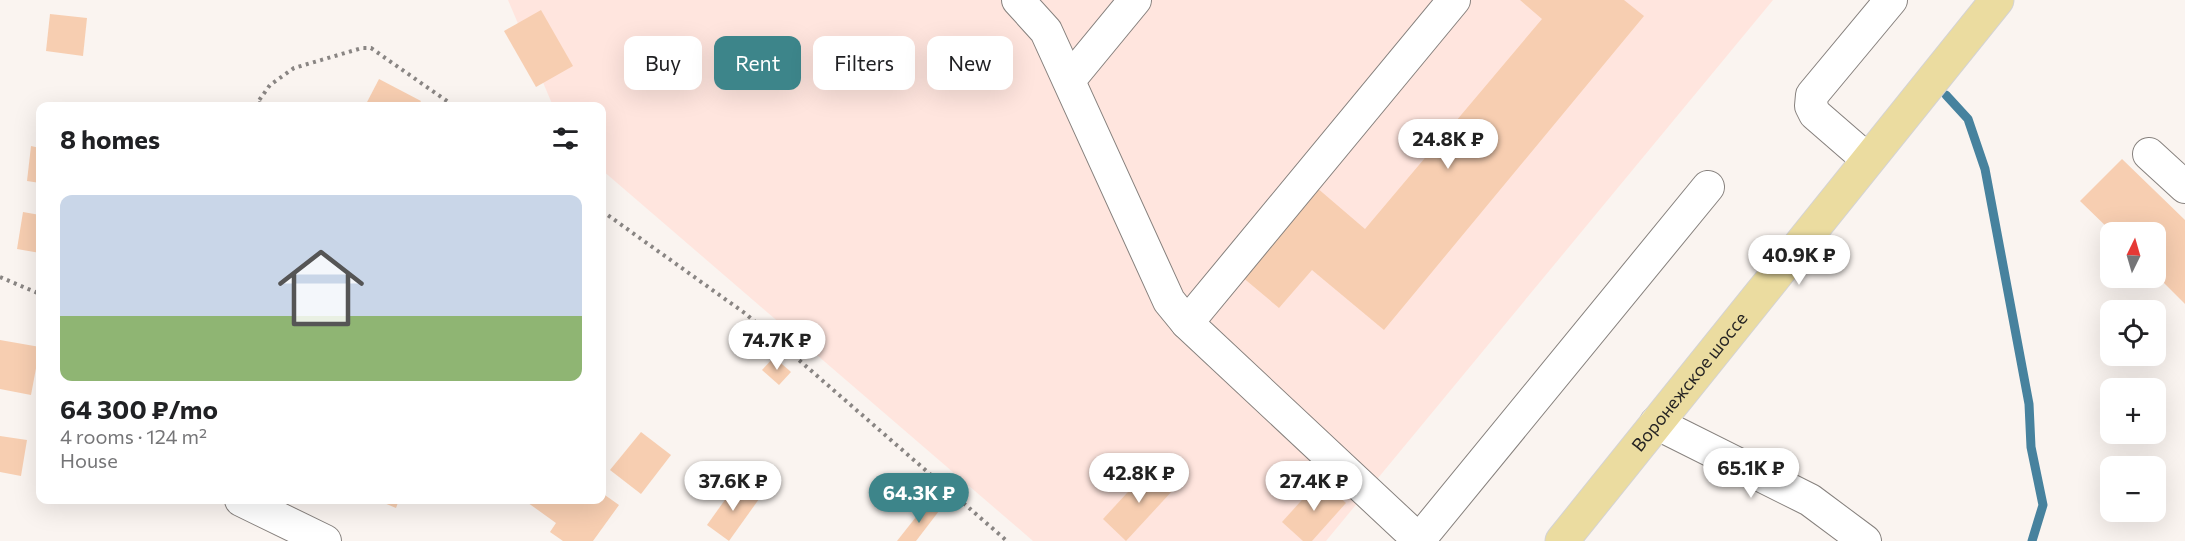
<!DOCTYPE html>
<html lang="en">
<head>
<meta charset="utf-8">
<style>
	:root { --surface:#fff; --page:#f2f2f2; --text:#202124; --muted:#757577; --line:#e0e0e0; --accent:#3d858a }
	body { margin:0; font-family:Commissioner,sans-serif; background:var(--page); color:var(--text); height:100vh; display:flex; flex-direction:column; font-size:22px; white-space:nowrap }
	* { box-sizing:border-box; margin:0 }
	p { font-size:20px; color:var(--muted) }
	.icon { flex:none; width:33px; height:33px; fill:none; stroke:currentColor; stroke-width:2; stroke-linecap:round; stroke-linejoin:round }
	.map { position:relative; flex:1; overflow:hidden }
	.sheet { position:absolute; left:36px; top:102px; width:570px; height:402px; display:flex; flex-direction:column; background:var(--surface); border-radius:12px; box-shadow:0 6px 24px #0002 }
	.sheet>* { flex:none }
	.hud { position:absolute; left:624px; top:36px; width:570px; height:54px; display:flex; gap:12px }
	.needle { width:39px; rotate:5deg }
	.buttons { position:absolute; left:2100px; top:222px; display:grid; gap:12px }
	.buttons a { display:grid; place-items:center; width:66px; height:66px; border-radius:12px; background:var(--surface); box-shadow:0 6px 24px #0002; font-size:30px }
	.price { position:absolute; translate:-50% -51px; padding:0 14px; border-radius:21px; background:#fff; color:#222; font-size:20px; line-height:39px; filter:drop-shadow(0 2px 3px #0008) }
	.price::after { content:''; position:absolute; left:50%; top:36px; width:18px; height:14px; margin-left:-9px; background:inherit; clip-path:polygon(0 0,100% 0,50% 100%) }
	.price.current { background:var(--accent); color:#fff }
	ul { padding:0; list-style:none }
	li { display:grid; align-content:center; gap:12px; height:318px; padding:0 24px }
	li+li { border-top:2px solid var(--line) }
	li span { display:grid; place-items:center; height:186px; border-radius:12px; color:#555 }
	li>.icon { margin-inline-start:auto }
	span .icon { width:108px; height:108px; fill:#fffc; stroke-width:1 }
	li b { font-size:26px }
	h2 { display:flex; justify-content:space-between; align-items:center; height:72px; padding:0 24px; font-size:26px }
	.tag { padding:0 21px; border-radius:12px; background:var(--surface); box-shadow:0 6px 24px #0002; font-size:21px; line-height:54px }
	.tag.current { background:var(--accent); color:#fff }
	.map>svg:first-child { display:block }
	.industrial { fill:#ffe5de }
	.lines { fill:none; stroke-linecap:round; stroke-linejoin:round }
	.stream { stroke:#47829e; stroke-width:9 }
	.building { fill:#f7ceb1 }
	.minor-casing { stroke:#86807d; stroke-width:34 }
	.major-casing { stroke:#d4d3d3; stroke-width:35 }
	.path { stroke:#898583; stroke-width:4; stroke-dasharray:3 4.5; stroke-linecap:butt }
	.minor { stroke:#fff; stroke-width:32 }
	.major { stroke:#ebdca0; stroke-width:33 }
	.labels { text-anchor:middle; stroke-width:6; stroke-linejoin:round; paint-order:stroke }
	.street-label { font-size:18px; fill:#262423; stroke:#faf4f0 }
</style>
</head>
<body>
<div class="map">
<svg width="2185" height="541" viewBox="0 0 2185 541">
	<rect width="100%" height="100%" fill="#faf4f0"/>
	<path class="industrial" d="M508,0H1773L1326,541H1033L602,170V106H553Z"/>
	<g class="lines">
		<path class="stream" d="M1946,95L1968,119L1985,169L2029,404L2031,447L2043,505L2032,541"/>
	</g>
	<g class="building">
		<path d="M1520,0H1624L1644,16L1384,330L1312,270L1279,308L1241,276L1316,187L1365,229L1542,19Z"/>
		<path d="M541,10L573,66L536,87L504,31Z"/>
		<path d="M50,14L87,18L83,56L46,51Z"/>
		<path d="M379,79L421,101L418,106H365Z"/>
		<path d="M31,146L40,148V183L27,181Z"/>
		<path d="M2122,159L2185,220V304L2156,275V232H2112L2080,201Z"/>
		<path d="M23,212L40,215V253L17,249Z"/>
		<path d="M0,340L40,347L31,395L0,389Z"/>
		<path d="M774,357L791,372L779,385L762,370Z"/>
		<path d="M641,432L671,455L641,494L610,470Z"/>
		<path d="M0,436L27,440L21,476L0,472Z"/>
		<path d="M1151,467L1174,489L1126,541L1103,519Z"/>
		<path d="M1320,480L1346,503L1312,541H1303L1282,522Z"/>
		<path d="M737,483L759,499L729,541L707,525Z"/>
		<path d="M602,493L619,505L593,541H563L550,532L556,523L524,500H602Z"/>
		<path d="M377,500H399L396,508Z"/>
		<path d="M927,503L939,511L916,541H897Z"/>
	</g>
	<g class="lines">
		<g class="minor-casing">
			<g id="minor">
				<path d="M1018,0L1046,31L1169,301L1187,323L1420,541"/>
				<path d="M1070,79L1135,0"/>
				<path d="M2149,154L2185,187"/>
				<path d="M1868,160L1815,114L1811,106L1812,95L1891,0"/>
				<path d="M1187,323L1454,0"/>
				<path d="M1656,423L1810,500L1865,541"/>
				<path d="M241,500L325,541"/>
				<path d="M1419,540L1708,187"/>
			</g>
		</g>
		<g class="major-casing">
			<g id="major">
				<path id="s1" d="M1562,541L1997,0"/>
			</g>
		</g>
		<g class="path">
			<path d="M258,103L269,106"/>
			<path d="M255,106L270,85L294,68L362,48H371L454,106"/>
			<path d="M602,211L746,314L1007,541"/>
			<path d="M0,277L40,294"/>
		</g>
		<use href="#minor" class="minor"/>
		<use href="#major" class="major"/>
	</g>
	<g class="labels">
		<g class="street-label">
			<text dy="6" stroke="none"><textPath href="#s1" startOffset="204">Воронежское шоссе</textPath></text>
		</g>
	</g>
</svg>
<div class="buttons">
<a><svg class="needle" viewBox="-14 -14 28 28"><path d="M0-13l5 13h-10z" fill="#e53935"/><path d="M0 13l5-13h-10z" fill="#757577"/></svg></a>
<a><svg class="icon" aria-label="locate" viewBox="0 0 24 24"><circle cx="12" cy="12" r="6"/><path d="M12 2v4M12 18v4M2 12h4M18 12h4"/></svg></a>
<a>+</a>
<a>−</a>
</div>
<b class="price" style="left:1448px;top:170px">24.8K ₽</b>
<b class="price" style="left:1799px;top:286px">40.9K ₽</b>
<b class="price" style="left:777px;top:371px">74.7K ₽</b>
<b class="price" style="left:1751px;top:499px">65.1K ₽</b>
<b class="price" style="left:1139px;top:504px">42.8K ₽</b>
<b class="price" style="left:733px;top:512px">37.6K ₽</b>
<b class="price" style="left:1314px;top:512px">27.4K ₽</b>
<b class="price current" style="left:919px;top:524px">64.3K ₽</b>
<div class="hud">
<a class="tag">Buy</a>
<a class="tag current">Rent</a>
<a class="tag">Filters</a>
<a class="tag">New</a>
</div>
<section class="sheet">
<h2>8 homes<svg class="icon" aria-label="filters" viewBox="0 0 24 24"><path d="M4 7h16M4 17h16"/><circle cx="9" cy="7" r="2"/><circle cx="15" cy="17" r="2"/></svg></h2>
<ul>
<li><span style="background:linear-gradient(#c9d6e8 65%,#8fb573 0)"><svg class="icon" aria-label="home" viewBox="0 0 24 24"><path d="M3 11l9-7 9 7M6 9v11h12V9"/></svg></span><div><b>64 300 ₽/mo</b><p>4 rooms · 124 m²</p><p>House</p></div></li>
</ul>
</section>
</div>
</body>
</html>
